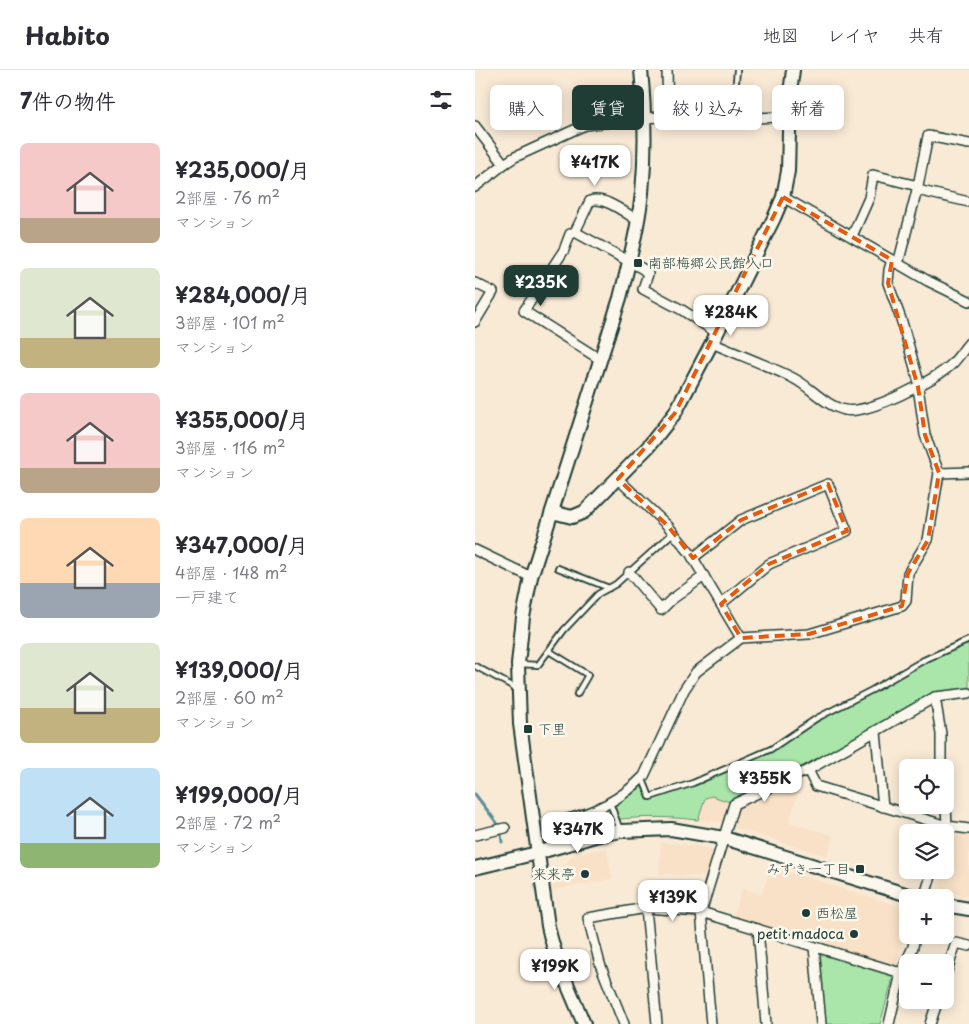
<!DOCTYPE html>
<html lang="ja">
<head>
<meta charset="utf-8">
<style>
	:root { --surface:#fff; --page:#f7f7f7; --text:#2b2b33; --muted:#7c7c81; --line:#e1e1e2; --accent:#1f3d34 }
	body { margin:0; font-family:"Playpen Sans","Klee One",sans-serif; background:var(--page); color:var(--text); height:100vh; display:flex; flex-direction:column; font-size:19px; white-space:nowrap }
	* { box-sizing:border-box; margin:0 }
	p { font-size:16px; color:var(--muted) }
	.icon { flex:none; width:28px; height:28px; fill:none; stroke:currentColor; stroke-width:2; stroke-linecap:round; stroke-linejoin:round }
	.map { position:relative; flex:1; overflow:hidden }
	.panel { display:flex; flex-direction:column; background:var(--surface); width:475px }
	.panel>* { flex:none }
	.banner { position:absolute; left:15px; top:15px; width:404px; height:45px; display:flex; gap:10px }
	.tools { position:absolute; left:424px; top:689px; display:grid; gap:10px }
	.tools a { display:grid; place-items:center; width:55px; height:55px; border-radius:8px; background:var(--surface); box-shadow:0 2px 12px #0003; font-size:25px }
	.price { position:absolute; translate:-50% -42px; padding:0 11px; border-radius:10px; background:#fff; color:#222; font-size:16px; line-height:32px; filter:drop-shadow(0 1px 2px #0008) }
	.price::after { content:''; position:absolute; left:50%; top:30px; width:15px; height:11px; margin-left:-8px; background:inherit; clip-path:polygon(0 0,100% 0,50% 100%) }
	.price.on { background:var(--accent); color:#fff }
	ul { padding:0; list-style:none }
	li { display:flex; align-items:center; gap:15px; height:125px; padding:0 20px }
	li span { display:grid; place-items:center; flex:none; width:140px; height:100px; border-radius:8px; color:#555 }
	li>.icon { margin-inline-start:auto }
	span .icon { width:60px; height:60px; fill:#fffc; stroke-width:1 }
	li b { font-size:21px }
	h2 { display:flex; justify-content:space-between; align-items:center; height:60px; padding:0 20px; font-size:21px }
	.tag { padding:0 18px; border-radius:8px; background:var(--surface); box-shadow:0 2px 12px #0003; font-size:18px; line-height:45px }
	.tag.on { background:var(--accent); color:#fff }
	header { display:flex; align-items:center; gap:30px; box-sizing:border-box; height:70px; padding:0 25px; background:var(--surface); border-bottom:1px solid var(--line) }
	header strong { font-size:24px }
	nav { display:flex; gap:28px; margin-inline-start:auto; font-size:18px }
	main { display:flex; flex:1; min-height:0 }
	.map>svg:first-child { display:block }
	.built { fill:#f8e1c7 }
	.green { fill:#aae5aa; stroke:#64916f }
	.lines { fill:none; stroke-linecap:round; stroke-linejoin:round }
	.stream { stroke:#588f9a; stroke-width:3 }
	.lane-casing { stroke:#1f3d34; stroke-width:8 }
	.street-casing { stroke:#1f3d34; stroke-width:12 }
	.secondary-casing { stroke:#1f3d34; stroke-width:16 }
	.lane { stroke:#fbf7ec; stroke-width:4.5 }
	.street { stroke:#fbf7ec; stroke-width:9 }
	.secondary { stroke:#fbf7ec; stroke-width:12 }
	.marked { fill:none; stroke:#e8590c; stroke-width:4; stroke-dasharray:10 6; stroke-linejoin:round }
	.poi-dot { fill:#1f3d34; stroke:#fbf7ec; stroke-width:2 }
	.labels { text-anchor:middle; stroke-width:5; stroke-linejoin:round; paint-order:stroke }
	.poi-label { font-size:14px; fill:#1f3d34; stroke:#fbf7ec; text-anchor:start }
</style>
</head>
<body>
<header>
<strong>Habito</strong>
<nav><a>地図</a><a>レイヤ</a><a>共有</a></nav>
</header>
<main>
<section class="panel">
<h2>7件の物件<svg class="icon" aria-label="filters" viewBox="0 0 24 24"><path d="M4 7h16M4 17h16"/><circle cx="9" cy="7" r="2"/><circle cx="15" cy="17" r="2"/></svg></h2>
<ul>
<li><span style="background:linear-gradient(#f6c9c9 75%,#b9a48a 0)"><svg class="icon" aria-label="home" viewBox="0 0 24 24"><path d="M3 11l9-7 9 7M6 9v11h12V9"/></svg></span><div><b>¥235,000/月</b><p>2部屋 · 76 m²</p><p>マンション</p></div></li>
<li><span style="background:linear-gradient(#dfe7d0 70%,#c2b280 0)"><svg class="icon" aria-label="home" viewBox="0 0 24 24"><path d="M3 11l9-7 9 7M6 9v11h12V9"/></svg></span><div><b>¥284,000/月</b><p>3部屋 · 101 m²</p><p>マンション</p></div></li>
<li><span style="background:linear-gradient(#f6c9c9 75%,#b9a48a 0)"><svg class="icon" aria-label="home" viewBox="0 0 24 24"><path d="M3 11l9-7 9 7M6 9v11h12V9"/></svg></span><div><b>¥355,000/月</b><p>3部屋 · 116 m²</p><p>マンション</p></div></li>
<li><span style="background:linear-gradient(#ffd9b3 65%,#9aa5b1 0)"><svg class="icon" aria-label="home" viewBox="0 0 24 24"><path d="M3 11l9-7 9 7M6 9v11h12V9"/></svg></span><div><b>¥347,000/月</b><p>4部屋 · 148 m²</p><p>一戸建て</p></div></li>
<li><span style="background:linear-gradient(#dfe7d0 65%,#c2b280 0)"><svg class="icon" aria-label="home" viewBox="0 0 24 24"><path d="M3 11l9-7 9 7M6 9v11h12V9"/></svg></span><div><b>¥139,000/月</b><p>2部屋 · 60 m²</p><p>マンション</p></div></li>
<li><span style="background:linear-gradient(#bfe0f5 75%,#8fb573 0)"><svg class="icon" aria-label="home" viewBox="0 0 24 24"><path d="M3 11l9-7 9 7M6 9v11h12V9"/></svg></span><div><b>¥199,000/月</b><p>2部屋 · 72 m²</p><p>マンション</p></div></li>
</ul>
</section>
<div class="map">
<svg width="494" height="954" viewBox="0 0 494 954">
	<rect width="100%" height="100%" fill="#f9ead6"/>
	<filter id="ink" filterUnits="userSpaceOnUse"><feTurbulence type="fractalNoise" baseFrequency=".02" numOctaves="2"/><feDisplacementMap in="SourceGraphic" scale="10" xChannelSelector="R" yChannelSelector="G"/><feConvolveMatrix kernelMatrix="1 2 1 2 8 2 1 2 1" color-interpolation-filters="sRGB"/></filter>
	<g filter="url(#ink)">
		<g class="built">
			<path d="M328,707L314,752L359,766L352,786L261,758L257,755L262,741L264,737Z"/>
			<path d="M237,726L255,732L249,752L223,750L230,728Z"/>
			<path d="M483,763L494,765V826L468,821L464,815L480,765Z"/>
			<path d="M186,773L206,774L235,778L240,784L233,807L184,804Z"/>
			<path d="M132,777L137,809L78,820V817L96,786Z"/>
			<path d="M296,796L432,839V857L421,894L417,896L258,846L267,819L287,824Z"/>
		</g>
		<g class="green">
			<path d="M494,573V619L458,622L337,693L293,715L255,732L237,726L230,728L223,750C180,745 138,747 96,758L88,753L166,715L173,730C214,717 254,701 293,683L360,641L388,628L429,603L448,593Z"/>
			<path d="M348,884L416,905L418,908L405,954H350L345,886Z"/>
		</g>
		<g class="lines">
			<path class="stream" d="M0,724L25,757L27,772"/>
			<g class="lane-casing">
				<g id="lane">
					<path d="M258,46L262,0"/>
					<path d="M83,498L134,518"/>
					<path d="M74,581L113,605L102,624"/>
					<path d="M44,594L63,595L89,560L123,524L141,514L198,463"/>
					<path d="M0,596L43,619"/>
					<path d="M167,707L175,727L218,713L296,679L342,648L397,620L449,590L494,570"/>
					<path d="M135,733L145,760"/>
				</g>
			</g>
			<g class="street-casing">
				<g id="street">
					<path d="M192,0L193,46"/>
					<path d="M0,56L29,94"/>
					<path d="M0,117L29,94L40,87L110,55L170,48L232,44L275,48L314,47"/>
					<path d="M442,120L494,132"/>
					<path d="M308,127L453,211L494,231"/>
					<path d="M100,162L115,131C130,126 150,143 162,150"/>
					<path d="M377,166L394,128L398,105L443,116"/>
					<path d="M417,190L414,200L413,213L427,252L445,316"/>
					<path d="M423,194L443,116L453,66L494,74"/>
					<path d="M0,213L18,222L0,252"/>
					<path d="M237,273C264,285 292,295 318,308C336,317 350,336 370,340C392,345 461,310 477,294C483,288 488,280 494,273"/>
					<path d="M126,290L49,241L89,180L95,164L100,162L168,199L173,204L168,219L207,240L242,263"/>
					<path d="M464,403L494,402"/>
					<path d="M143,409L193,456L215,483L266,568"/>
					<path d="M0,480L56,507"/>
					<path d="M218,488L266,450L353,414L372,461L294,494L246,534"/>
					<path d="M154,502L186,540L196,530L229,506"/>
					<path d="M460,627L466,664V698"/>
					<path d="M401,662L408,737"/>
					<path d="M333,700L341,716L472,756L494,759"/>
					<path d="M470,716L472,756L470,768"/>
					<path d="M85,751C117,744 146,730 169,706L209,620L221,602L266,568L334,564L427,536L431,531L433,503L453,470L464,403L450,365L443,317"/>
					<path d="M0,765L30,758"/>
					<path d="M449,828L458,800"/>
					<path d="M171,838L182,954"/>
					<path d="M283,859L291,954"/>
					<path d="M339,877L346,954"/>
					<path d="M470,907L481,873L494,876"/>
					<path d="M149,954L125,894L113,848L171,838L226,842L426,903"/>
					<path d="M236,954L226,842L259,734L333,700L460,627L494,623"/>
					<path d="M414,954L426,903L438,877L440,865"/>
					<path d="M455,954L463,930"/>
				</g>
			</g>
			<g class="secondary-casing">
				<g id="secondary">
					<path d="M77,442L97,447L109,442L173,377L200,343L242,263L299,148L308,127L313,101L315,23L318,0"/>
					<path d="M0,798L62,783L120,766L146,761L196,759L249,768L443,828"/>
					<path d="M470,835L494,839"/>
					<path d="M109,954C96,922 80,890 73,856L45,654L43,594L48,547L56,507L145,228C154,193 163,158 167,123C171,82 170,41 166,0"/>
				</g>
			</g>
			<use href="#lane" class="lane"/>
			<use href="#street" class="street"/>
			<use href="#secondary" class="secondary"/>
		</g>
	</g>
	<path class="marked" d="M308,127L417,190L413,213L443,317L450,365L464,403L453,470L433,503L427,536L334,564L266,568L246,534L294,494L372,461L353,414L266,450L218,488L193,456L143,409L200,343Z"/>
	<g class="poi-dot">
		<rect x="158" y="188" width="10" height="10" rx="2.5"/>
		<rect x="48" y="654" width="10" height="10" rx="2.5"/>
		<rect x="380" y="794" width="10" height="10" rx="2.5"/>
		<circle cx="110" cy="804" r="5"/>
		<circle cx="331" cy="843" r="5"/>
		<circle cx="379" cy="864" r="5"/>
	</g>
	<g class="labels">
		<g class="poi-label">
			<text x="173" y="198">南部梅郷公民館入口</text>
			<text x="63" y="664">下里</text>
			<text x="375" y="804" text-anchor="end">みずき一丁目</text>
			<text x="100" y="809" text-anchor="end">来来亭</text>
			<text x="341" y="848">西松屋</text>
			<text x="369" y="869" text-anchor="end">petit madoca</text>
		</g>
	</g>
</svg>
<div class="tools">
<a><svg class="icon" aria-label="locate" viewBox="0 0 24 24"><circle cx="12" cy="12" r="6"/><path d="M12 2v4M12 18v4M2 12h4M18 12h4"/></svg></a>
<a><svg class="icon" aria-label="layers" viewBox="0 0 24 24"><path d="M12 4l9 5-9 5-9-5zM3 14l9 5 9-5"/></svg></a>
<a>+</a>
<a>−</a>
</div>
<b class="price" style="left:120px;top:117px">¥417K</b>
<b class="price on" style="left:66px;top:237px">¥235K</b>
<b class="price" style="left:256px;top:267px">¥284K</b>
<b class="price" style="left:290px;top:733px">¥355K</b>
<b class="price" style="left:103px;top:784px">¥347K</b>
<b class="price" style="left:198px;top:852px">¥139K</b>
<b class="price" style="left:80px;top:921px">¥199K</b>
<div class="banner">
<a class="tag">購入</a>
<a class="tag on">賃貸</a>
<a class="tag">絞り込み</a>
<a class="tag">新着</a>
</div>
</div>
</main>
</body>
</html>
